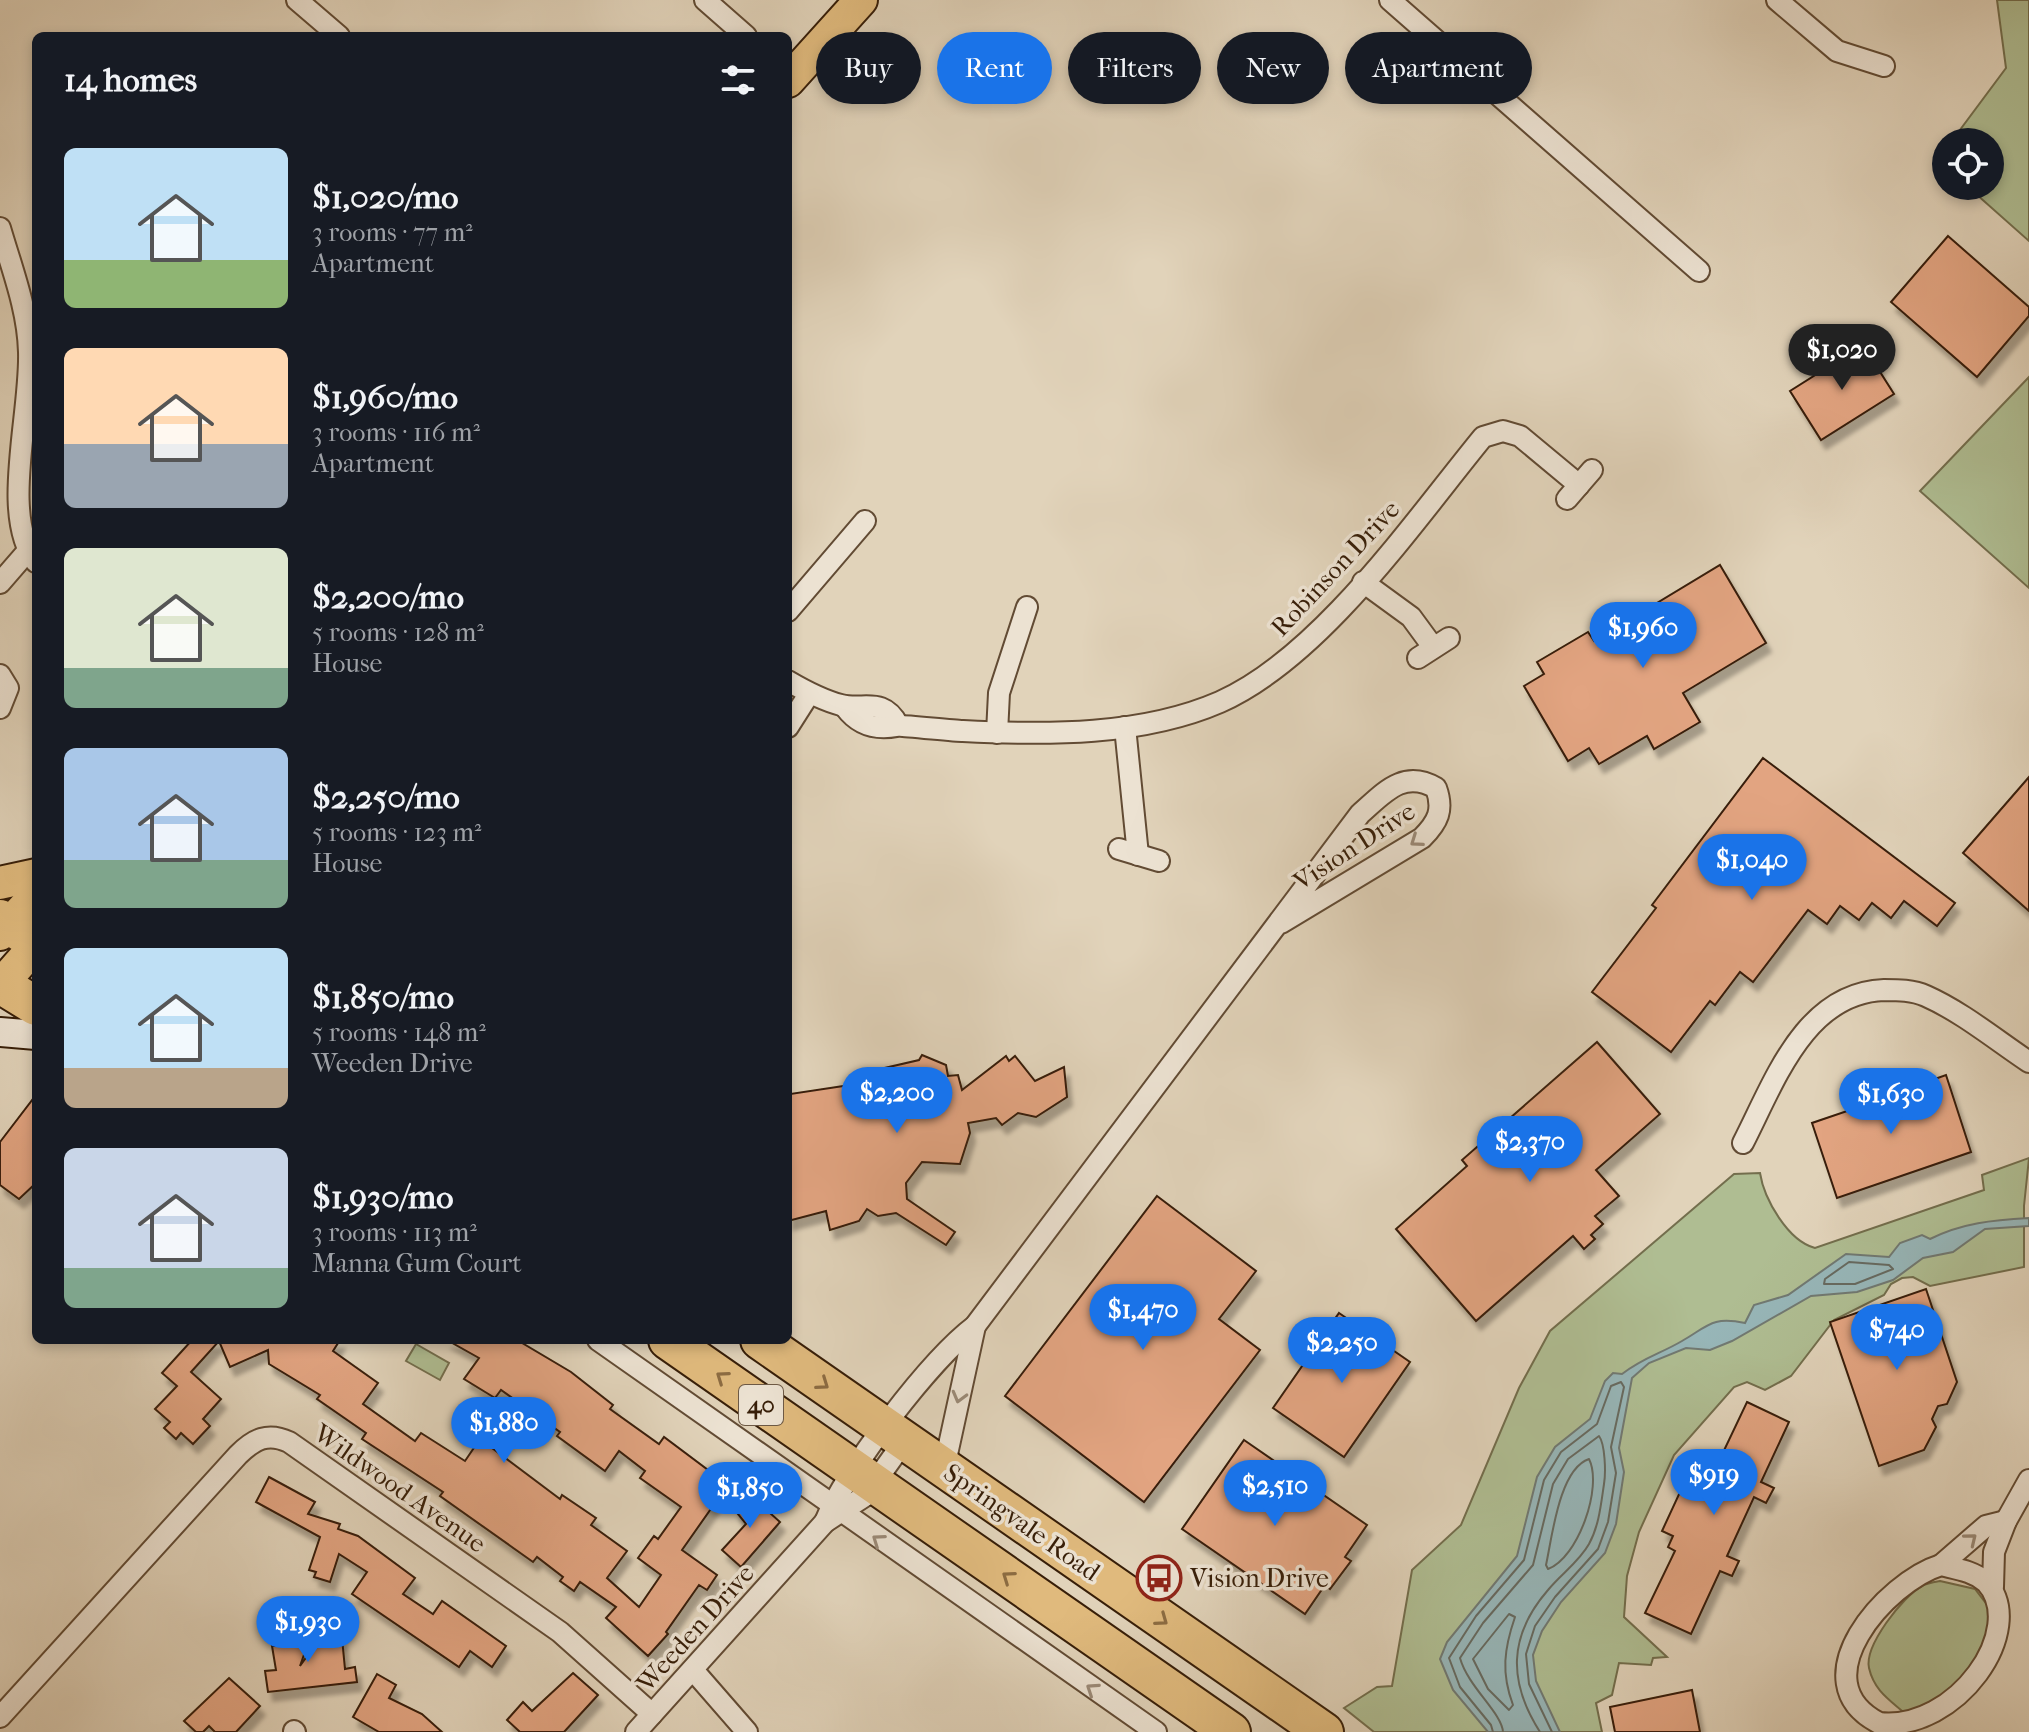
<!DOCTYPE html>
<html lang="en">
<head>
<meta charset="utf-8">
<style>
	:root { --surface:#171b24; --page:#242831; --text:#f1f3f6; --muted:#9ea1a6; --accent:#1a73e8 }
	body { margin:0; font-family:"IM FELL French Canon",serif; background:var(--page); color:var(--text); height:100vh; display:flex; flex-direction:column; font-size:30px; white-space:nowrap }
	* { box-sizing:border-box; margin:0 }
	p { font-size:26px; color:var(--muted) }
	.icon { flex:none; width:44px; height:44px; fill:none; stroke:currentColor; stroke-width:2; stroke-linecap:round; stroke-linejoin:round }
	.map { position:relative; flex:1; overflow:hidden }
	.side { position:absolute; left:32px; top:32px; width:760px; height:1312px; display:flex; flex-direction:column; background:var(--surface); border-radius:12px; box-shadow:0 4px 12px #0003 }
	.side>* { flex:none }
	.top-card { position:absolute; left:816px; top:32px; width:760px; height:72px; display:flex; gap:16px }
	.tools { position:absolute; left:1932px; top:128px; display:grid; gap:16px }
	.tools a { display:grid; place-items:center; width:72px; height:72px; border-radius:50%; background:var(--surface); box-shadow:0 4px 12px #0003; font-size:40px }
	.price { position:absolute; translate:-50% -68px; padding:0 18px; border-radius:28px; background:var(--accent); color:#fff; font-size:26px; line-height:52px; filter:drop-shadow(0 2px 4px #0008) }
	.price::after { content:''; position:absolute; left:50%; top:48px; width:24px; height:18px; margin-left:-12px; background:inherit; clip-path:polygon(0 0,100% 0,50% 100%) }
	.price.on { background:#222; color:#fff }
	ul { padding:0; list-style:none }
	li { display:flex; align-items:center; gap:24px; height:200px; padding:0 32px }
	li span { display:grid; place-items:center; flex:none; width:224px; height:160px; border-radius:12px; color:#555 }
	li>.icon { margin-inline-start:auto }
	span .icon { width:96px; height:96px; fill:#fffc; stroke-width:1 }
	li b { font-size:34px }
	h2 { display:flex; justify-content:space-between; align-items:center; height:96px; padding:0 32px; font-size:34px }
	.chip { padding:0 28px; border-radius:36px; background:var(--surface); box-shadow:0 4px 12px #0003; font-size:28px; line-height:72px }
	.chip.on { background:var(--accent); color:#fff }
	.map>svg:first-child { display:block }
	.green { fill:#afbd92; stroke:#736e4d; stroke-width:2 }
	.water { fill:#97b6b8; stroke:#717972; stroke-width:2 }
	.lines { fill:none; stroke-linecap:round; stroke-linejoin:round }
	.shore { stroke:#676a60; stroke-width:2 }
	.building { fill:#e2a481; stroke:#371e08; stroke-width:2; filter:url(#shadow) }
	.street-casing { stroke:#624b34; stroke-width:24 }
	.secondary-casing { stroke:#371e08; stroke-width:32 }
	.primary-casing { stroke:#371e08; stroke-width:36 }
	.highway-casing { stroke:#371e08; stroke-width:42 }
	.street { stroke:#ece2d2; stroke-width:20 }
	.secondary { stroke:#ece2d2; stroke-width:28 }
	.primary { stroke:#e0ba7d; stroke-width:32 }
	.highway { stroke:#e0ba7d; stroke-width:38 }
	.oneway { stroke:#9b8a77 }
	.oneway2 { stroke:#8c6c42 }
	.labels { text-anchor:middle; stroke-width:7; stroke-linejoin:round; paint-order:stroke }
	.shield { fill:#ece2d2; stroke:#6d5945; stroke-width:2 }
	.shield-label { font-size:24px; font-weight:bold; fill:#371e08 }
	.street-label { font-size:26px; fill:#371e08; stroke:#ece2d2 }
	.poi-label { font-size:26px; fill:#371e08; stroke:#ece2d2; text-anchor:start }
</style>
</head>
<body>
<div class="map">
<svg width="2029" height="1732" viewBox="0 0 2029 1732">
	<defs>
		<filter id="shadow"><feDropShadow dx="5" dy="9" stdDeviation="2" flood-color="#0004"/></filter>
	</defs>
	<rect width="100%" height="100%" fill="#e1d3ba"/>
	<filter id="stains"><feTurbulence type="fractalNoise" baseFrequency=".0025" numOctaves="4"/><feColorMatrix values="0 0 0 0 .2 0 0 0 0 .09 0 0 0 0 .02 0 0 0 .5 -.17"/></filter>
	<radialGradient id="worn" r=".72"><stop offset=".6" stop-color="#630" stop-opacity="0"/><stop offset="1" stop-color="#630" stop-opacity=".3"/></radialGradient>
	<g class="green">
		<path d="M1997,0H2029V241L1967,186H1990V142H1951L2006,68Z"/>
		<path d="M2029,377V588L1920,491Z"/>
		<path d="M2029,1158L2024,1206V1267L1930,1286L1913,1277L1902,1278L1891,1284L1884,1295L1834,1320L1791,1376L1765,1390L1747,1382L1734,1387L1674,1455L1639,1532L1627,1576L1624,1617L1667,1657L1653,1658L1651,1665L1619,1663L1612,1695L1596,1703L1602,1732H1374L1344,1708L1377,1687L1392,1686L1412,1570L1461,1525L1519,1388L1550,1331L1734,1174L1760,1173C1764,1199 1788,1241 1815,1248L1984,1190L1982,1175Z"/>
		<path d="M416,1344L449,1363L440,1380L406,1361Z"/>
		<path d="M1940,1581L1975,1589L1991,1610L1995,1636L1965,1677L1911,1719C1894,1702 1875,1694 1869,1668C1864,1646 1903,1596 1922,1586C1927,1583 1934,1582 1940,1581Z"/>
	</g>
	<path class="water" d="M2029,1218V1226L1985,1229L1953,1252L1923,1258L1893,1280L1857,1292L1811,1296L1732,1341L1710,1350L1686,1348L1649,1363L1632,1378L1619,1448L1624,1472L1616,1524L1605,1553L1561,1602L1542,1631L1533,1655L1536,1681L1560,1732H1488L1453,1690L1440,1659L1447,1642L1517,1556L1537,1477L1555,1447L1590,1419L1605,1381L1613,1373L1622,1374C1644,1357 1660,1354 1682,1341C1708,1326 1712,1316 1745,1323L1754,1305L1788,1295L1846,1254L1889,1257L1900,1243L1922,1235L1930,1239C1962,1223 1993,1220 2029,1218Z"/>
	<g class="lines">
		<g class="shore">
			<path d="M1849,1262L1889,1265L1893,1269L1855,1284H1824L1825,1279Z"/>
			<path d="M1589,1459C1603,1487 1578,1558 1548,1569L1546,1565C1552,1538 1559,1469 1589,1459Z"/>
			<path d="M1509,1614L1515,1617C1504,1649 1501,1673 1513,1705L1509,1710L1488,1689L1473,1659Z"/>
			<path d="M1493,1732L1491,1725L1460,1687L1449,1658L1476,1616L1524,1560L1544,1480L1561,1452L1597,1424L1611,1386L1621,1382L1624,1387L1611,1447L1616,1473L1608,1522L1598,1549L1555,1597L1535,1626L1526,1654L1529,1684L1552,1732"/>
			<path d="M1503,1732C1502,1713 1468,1687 1460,1658L1483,1623L1533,1565L1553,1484L1568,1459L1599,1436C1605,1444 1606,1472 1604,1484C1601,1504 1599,1526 1589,1544C1579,1562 1561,1574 1548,1590C1508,1636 1508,1682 1540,1732"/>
		</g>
	</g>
	<g class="building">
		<path d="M1948,236L2029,307V316L1977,377L1891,302Z"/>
		<path d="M1863,345L1894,394L1821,440L1790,391Z"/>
		<path d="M1720,565L1766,643L1683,693L1700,722L1654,749L1647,736L1599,764L1589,748L1568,761L1524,686L1544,674L1537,662L1588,632L1594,641Z"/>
		<path d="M1763,758L1955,903L1937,926L1904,901L1891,918L1872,903L1859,920L1840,906L1827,924L1808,910L1753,982L1740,972L1715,1005L1710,1001L1671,1052L1592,992L1656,908L1652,905Z"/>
		<path d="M2029,777V911L1963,853Z"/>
		<path d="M1597,1042L1660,1114L1596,1170L1619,1196L1595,1216L1603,1224L1591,1235L1595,1239L1584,1249L1573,1236L1476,1321L1396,1229L1467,1166L1462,1160Z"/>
		<path d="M922,1055L946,1065L948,1076L958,1075L962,1090L1006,1056L1009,1061L1015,1056L1035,1081L1064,1067L1067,1097L1036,1117L1018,1113L1002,1125L996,1118L968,1123L970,1133L960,1164L922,1162L906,1183L907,1199L955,1232L946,1245L896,1213L878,1216L867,1209L859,1221L830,1230L826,1211L788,1221L790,1094L850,1085L868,1078L867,1072L919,1060Z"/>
		<path d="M1946,1075L1971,1152L1837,1198L1812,1123L1868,1104L1863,1090L1886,1082L1890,1095Z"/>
		<path d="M36,1095V1183L19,1199L0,1185V1142Z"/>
		<path d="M1157,1196L1256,1271L1219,1319L1260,1350L1144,1502L1005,1396Z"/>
		<path d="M1926,1289L1957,1382L1947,1404L1938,1406L1932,1419L1936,1427L1924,1450L1879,1466L1830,1322Z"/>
		<path d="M1339,1313L1410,1362L1344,1457L1273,1408Z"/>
		<path d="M192,1340H340L333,1351L378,1383L363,1404L415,1441L421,1433L465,1461L480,1439L560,1499L562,1495L596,1518L591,1525L627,1551L607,1578L639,1607L661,1575L638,1558L654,1536L658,1539L681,1507L640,1478L645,1471L619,1451L605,1471L557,1436L560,1432L501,1390L495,1398L464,1379L479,1358L447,1340H517L571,1372L613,1405L610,1409L659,1444L664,1437L720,1479L707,1497L715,1503L682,1550L717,1575L707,1590L699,1585L666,1632L668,1634L648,1656L606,1618L616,1607L580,1582L574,1591L560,1581L563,1577L537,1557L533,1562L440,1496L443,1492L362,1439L366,1433L317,1399L320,1395L269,1364L268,1350L230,1367L219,1341L191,1372L221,1399L203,1419L210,1426L193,1444L181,1433L176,1439L164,1428L170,1422L155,1409L177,1386L162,1373Z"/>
		<path d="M1747,1402L1789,1422L1761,1482L1774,1488L1766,1503L1754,1497L1727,1556L1739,1561L1732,1576L1720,1571L1691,1634L1645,1613L1675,1551L1668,1547L1673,1536L1662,1531L1693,1464L1706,1470L1711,1458L1719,1461Z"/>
		<path d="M1244,1440L1367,1525L1345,1557L1351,1561L1330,1589L1325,1585L1305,1614L1182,1529Z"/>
		<path d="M269,1477L315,1502L308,1514L340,1524L338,1529L358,1536L415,1578L403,1594L433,1614L442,1601L506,1646L492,1667L470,1651L459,1667L352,1594L367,1572L339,1554L330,1582L314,1577L316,1572L309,1570L320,1537L256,1502Z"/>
		<path d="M749,1494L780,1522L741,1567L722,1550L746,1524L734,1509Z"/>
		<path d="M313,1629L300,1666L318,1641L342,1638L345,1669L355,1667L357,1682L268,1692L265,1671L276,1670L272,1646H277L276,1635Z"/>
		<path d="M573,1673L598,1695L564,1732H520L507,1720L523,1702L532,1711Z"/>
		<path d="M377,1674L396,1685L389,1698L422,1714L442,1732H379L353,1717Z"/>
		<path d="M229,1678L260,1706L236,1732H215L209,1726L203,1732H196L184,1721Z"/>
		<path d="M1692,1690L1700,1732H1615L1610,1707Z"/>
	</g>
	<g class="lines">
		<g class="street-casing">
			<g id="street">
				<path d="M297,0L339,36"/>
				<path d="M705,0L746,36"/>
				<path d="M1390,0L1699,271"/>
				<path d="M1777,0L1837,51L1884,66"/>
				<path d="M0,228C12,269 28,310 29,352C31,415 0,516 36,562"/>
				<path d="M1567,499L1592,470"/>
				<path d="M1363,582L1411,617L1433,647"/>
				<path d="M0,583L26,553"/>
				<path d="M788,611L865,521"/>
				<path d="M1418,658L1449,638"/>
				<path d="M0,675L8,688L0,708"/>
				<path d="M788,681C805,691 822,700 841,705C863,711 883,696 898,725"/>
				<path d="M845,707C859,726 876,730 897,726C901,725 953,731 963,731C1047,735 1142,736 1220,702C1321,657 1414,521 1483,437L1503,431L1520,436L1579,485"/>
				<path d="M788,727L809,694"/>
				<path d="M1125,727L1138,855"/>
				<path d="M997,733L999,693L1027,607"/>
				<path d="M1119,849L1159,861"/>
				<path d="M1743,1143C1774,1083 1804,993 1884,990C1898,990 1913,990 1926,996C1962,1012 1996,1040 2029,1062"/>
				<path d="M598,1340L1156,1732"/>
				<path d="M944,1468L975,1326"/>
				<path d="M825,1522C846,1470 930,1360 975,1326L1360,814C1384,793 1403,769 1436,788C1444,810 1438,822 1422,838L1281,923"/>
				<path d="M1941,1565C1957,1569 1973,1571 1986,1582C2029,1629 1956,1732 1879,1723C1798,1681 1886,1582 1941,1565Z"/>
				<path d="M1941,1565L1986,1526L2006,1521"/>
				<path d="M1993,1587L1994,1552L2006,1521L2029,1480"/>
				<path d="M693,1670L747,1732"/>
				<path d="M0,1717L238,1455C254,1439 268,1432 289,1442L560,1632L652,1714"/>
				<path d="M294,1731L295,1732"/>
				<path d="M636,1732L825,1522L865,1496L905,1440"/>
			</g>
		</g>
		<g class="secondary-casing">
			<path id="secondary" d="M0,1032L36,1035"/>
		</g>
		<g class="primary-casing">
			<g id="primary">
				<path d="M788,81L861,0"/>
				<path d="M0,883L36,875"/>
				<path d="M0,934L36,895"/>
				<path d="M1,985L36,945"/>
			</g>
		</g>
		<g class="highway-casing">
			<g id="highway">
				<path d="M0,919L36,942"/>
				<path d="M0,984L36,1006"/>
				<path d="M668,1340L1231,1732"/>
				<path d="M760,1340L1324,1732"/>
			</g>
		</g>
		<use href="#street" class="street"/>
		<use href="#secondary" class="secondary"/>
		<use href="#primary" class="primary"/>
		<use href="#highway" class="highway"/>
	</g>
	<defs><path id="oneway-chevron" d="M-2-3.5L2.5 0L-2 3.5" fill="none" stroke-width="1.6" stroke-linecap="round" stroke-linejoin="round" transform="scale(2)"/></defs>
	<g class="oneway">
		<use href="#oneway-chevron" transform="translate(1416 841) rotate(145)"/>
		<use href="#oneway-chevron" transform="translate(959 1397) rotate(105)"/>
		<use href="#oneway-chevron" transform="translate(1971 1539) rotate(-39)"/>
		<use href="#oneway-chevron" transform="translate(878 1540) rotate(-145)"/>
		<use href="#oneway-chevron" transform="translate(1092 1689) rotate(-146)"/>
	</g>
	<g class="oneway2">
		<use href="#oneway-chevron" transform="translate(722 1377) rotate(-145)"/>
		<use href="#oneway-chevron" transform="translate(823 1384) rotate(35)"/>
		<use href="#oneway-chevron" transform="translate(1008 1577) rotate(-145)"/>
		<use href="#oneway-chevron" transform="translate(1162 1620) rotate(36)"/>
	</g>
	<defs>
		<g id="bus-ring" transform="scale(2.3)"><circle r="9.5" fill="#ece2d2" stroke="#8f2418" stroke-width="1.5"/><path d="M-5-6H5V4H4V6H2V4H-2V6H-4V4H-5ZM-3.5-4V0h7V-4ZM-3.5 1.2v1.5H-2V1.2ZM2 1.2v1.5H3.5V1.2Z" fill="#8f2418"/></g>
	</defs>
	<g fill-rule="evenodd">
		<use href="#bus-ring" x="1159" y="1578"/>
	</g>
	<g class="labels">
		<rect class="shield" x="739" y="1385" width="44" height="40" rx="6"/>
		<g class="shield-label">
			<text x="761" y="1413">40</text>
		</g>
		<g class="street-label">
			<text transform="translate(1335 568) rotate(-47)" y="9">Robinson Drive</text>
			<text transform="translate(1354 846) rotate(-33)" y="9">Vision Drive</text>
			<text transform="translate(400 1488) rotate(35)" y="9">Wildwood Avenue</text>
			<text transform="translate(1022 1522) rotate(35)" y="9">Springvale Road</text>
			<text transform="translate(695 1628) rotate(-48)" y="9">Weeden Drive</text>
		</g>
		<g class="poi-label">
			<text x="1190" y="1587">Vision Drive</text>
		</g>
	</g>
	<rect width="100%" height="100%" filter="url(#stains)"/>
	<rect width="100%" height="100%" fill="url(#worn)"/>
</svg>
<div class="tools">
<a><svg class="icon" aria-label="locate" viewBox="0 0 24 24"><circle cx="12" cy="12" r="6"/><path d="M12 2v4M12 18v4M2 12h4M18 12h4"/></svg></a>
</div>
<b class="price on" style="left:1842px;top:392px">$1,020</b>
<b class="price" style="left:1643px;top:670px">$1,960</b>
<b class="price" style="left:1752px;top:902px">$1,040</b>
<b class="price" style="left:897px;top:1135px">$2,200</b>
<b class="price" style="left:1891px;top:1136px">$1,630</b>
<b class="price" style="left:1530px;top:1184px">$2,370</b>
<b class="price" style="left:1143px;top:1352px">$1,470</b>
<b class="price" style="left:1897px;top:1372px">$740</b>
<b class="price" style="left:1342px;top:1385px">$2,250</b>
<b class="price" style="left:504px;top:1465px">$1,880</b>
<b class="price" style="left:1714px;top:1517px">$919</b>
<b class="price" style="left:1275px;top:1528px">$2,510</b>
<b class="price" style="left:750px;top:1530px">$1,850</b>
<b class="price" style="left:308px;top:1664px">$1,930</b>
<div class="top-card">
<a class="chip">Buy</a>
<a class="chip on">Rent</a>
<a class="chip">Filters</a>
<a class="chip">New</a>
<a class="chip">Apartment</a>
</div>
<section class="side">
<h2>14 homes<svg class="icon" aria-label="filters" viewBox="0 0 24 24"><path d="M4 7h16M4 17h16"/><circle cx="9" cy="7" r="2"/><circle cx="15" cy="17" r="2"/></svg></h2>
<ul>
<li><span style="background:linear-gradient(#bfe0f5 70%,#8fb573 0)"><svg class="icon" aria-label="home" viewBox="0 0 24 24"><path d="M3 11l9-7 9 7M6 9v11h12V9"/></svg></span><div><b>$1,020/mo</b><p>3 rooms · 77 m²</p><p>Apartment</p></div></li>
<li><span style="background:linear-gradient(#ffd9b3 60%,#9aa5b1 0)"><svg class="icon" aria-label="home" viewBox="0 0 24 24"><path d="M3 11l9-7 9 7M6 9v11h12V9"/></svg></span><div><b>$1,960/mo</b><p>3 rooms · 116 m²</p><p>Apartment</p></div></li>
<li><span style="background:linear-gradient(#dfe7d0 75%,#7fa58c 0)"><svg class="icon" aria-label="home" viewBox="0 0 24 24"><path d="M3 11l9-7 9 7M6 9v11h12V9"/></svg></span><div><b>$2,200/mo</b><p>5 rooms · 128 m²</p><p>House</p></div></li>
<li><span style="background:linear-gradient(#a9c7e8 70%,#7fa58c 0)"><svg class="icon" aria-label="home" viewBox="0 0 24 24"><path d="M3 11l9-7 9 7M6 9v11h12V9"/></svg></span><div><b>$2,250/mo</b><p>5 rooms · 123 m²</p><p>House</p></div></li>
<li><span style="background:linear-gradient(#bfe0f5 75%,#b9a48a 0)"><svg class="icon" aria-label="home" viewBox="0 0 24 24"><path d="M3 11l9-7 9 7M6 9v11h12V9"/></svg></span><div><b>$1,850/mo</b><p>5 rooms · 148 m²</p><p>Weeden Drive</p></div></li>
<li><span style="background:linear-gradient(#c9d6e8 75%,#7fa58c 0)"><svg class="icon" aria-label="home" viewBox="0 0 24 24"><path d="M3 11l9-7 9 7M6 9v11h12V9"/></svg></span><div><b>$1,930/mo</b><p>3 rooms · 113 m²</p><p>Manna Gum Court</p></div></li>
</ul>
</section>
</div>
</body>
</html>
